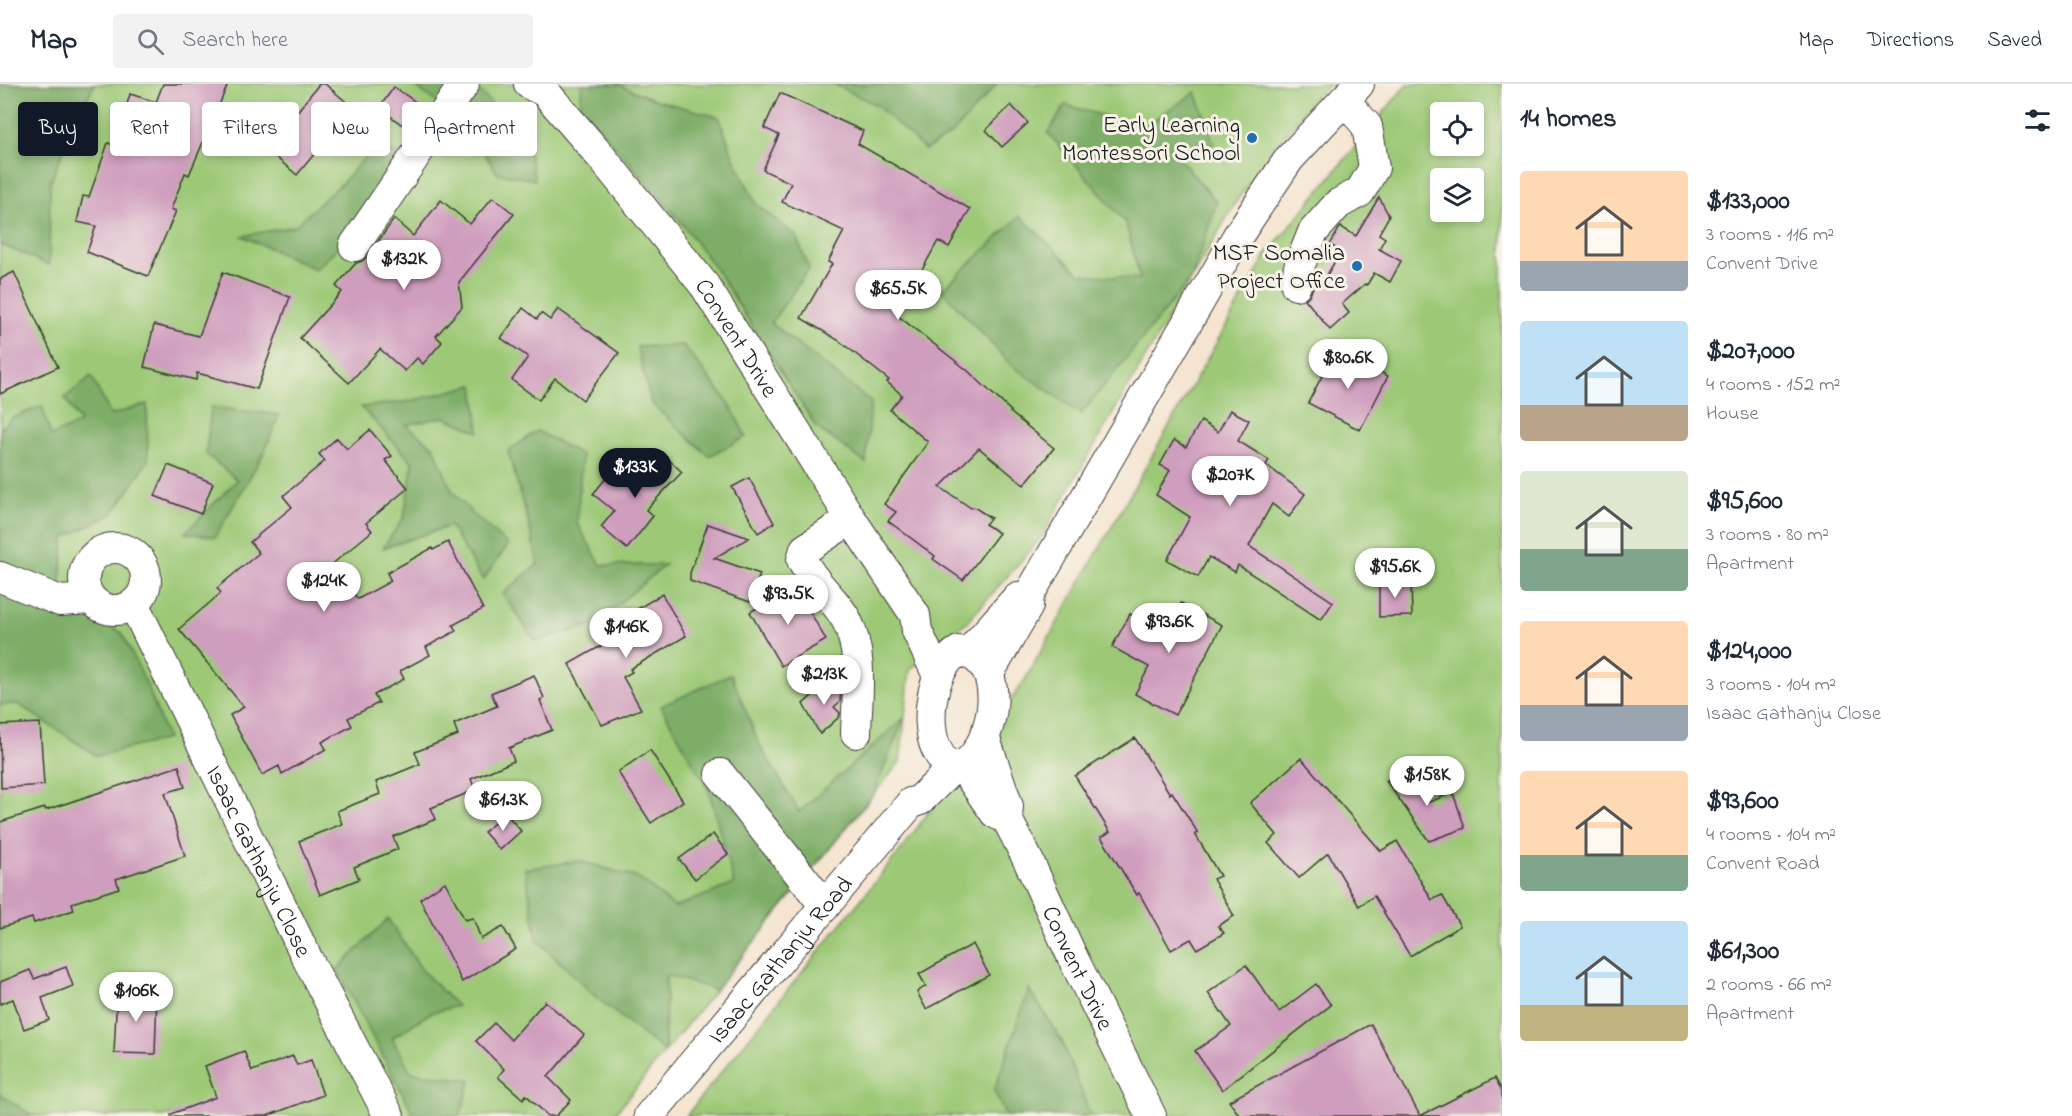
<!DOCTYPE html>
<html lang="en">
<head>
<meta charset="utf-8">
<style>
	:root { --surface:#fff; --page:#f2f2f3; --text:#1f2937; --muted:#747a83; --line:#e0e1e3; --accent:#111827 }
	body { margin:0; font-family:"Indie Flower",sans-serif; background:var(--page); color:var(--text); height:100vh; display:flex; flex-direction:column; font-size:22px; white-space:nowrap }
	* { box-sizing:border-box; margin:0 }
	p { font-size:20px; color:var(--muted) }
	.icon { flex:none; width:33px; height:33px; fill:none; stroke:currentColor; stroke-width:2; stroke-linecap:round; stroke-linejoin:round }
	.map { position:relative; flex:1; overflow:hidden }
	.panel { display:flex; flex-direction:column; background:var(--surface); width:570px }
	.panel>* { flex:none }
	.top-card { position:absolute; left:18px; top:18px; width:570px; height:54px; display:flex; gap:12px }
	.tools { position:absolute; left:1430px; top:18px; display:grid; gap:12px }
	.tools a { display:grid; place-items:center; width:54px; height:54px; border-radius:6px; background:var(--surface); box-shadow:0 3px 9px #0003; font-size:30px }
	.price { position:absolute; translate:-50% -51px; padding:0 14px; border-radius:21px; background:#fff; color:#222; font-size:20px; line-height:39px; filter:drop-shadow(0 2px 3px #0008) }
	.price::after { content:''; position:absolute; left:50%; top:36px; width:18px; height:14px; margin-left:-9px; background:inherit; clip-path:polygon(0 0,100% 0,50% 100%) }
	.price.on { background:var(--accent); color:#fff }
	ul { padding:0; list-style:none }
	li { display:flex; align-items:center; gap:18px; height:150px; padding:0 18px }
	li span { display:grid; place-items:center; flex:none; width:168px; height:120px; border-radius:6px; color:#555 }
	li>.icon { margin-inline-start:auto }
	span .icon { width:72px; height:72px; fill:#fffc; stroke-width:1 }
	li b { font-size:26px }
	h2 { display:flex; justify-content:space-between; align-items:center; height:72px; padding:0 18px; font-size:26px }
	.pill { padding:0 21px; border-radius:6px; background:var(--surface); box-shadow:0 3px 9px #0003; font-size:21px; line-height:54px }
	.pill.on { background:var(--accent); color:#fff }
	header { display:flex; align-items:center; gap:36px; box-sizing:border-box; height:84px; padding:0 30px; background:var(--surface); border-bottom:2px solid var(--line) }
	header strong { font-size:28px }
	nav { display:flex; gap:33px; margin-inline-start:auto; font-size:21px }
	.search { width:420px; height:54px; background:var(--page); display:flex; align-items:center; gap:15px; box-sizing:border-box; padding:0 21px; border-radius:6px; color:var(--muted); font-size:22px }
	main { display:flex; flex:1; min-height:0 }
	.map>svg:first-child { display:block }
	.green { fill:#9dc977; stroke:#5c724a; stroke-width:1.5; fill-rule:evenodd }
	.forest { fill:#7ead68; stroke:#4d6442; stroke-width:1.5 }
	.building { fill:#cf9dbd }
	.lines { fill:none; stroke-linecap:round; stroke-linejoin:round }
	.minor-casing { stroke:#3d3a37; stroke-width:32 }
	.minor { stroke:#fff; stroke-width:30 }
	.poi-dot { fill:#1f6fb2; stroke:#f7f3e8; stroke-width:2 }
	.labels { text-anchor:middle; stroke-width:6; stroke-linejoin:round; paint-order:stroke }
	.poi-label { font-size:24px; fill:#1c1c1c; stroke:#f7f3e8; text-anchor:end }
	.street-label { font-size:24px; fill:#1c1c1c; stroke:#f7f3e8 }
</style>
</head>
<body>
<header>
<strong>Map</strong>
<div class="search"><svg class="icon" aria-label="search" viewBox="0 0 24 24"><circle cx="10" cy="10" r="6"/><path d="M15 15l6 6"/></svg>Search here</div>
<nav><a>Map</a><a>Directions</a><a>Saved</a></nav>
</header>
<main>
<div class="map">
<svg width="1502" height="1032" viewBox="0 0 1502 1032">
	<rect width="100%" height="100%" fill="#f7f3e8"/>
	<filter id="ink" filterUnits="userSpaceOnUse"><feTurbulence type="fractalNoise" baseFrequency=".0167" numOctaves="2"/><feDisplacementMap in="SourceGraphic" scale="12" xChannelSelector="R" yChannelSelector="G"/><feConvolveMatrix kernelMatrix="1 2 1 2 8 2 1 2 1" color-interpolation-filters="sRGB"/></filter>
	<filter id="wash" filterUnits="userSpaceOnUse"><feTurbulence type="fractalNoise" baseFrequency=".008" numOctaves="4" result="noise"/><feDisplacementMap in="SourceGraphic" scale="24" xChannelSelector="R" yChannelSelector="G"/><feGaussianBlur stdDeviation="1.35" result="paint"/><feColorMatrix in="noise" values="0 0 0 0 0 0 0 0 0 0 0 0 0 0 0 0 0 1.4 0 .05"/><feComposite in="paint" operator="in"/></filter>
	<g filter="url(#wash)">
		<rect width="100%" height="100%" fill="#f5e5d0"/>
		<g class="green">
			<path d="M0,0H1330L1312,16L1237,116L1040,455L969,536L910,586L900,678L613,1032H0Z"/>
			<path d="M1407,0H1502V1032H686L904,762L1023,599L1267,170ZM1440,28H1473V62H1440ZM1440,94H1473V128H1440Z"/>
		</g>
		<g class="forest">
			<path d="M0,0H95L81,24L50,99L49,181L0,160Z"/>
			<path d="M412,0H463L482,10L526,55L535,96L497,89L467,41Z"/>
			<path d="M581,0H617L656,16L719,33L733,72L756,120L796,152L809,185L771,239L871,318L866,379L816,343L719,190L682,139L581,23Z"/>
			<path d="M834,0H997L953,49L925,66L878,22Z"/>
			<path d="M1196,8L1214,60L1171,65L1217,118L1192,193L1081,330L1011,281L942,206L1020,132L1080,190L1140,195L1126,139L1048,49L1065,21L1143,43Z"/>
			<path d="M374,63L424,77L316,185L242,152L295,142L344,97Z"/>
			<path d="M683,261L729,319L746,353L709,372L651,319L637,263Z"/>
			<path d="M91,292L111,331L147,320L148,377L113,430L64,454L60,514L122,549L148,603L167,655L97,672L18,620L0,621V346L12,334L42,322L51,352L80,339L65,314Z"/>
			<path d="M474,301L479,348L444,333L406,341L434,363L452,407L474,431L508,461L483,496L450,442L383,464L404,433L413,379L361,323L411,317Z"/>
			<path d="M211,323L279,331L264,369L215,453L185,449L237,396L206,370Z"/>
			<path d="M537,347L582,371L577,439L601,481H665L593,541L535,557L503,510L538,480L528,437L508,367Z"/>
			<path d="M731,590L759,660L799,728L904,634L874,709L715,906L666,891L665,968L598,915L537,856L525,785L580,777L638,794L675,823L734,800L709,707L661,622Z"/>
			<path d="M388,835L422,886L457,922L430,929L392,954L411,988L471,996L460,1032L414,1031L337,886Z"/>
			<path d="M1029,905L1062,957L1091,1032H1006L994,1007Z"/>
			<path d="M0,1010L33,1032H0Z"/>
		</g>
		<g id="blocks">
			<g class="building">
				<path d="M163,0H228L189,91L185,89L171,125L176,127L148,192L87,168L96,142L77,138L83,112L89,113L108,59L115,61L130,10L156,18Z"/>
				<path d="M319,0H325L364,33L346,56L334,46L297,91L267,66Z"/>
				<path d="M394,3L420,21L404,42L379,24Z"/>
				<path d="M780,9L863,47L858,60L970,125L949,163L938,157L897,231L967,286L1011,327L1010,328L1054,364L1024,401L979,364L940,403L971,424L974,423L991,434L985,440L999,449L963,496L933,475L935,472L888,437L896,428L884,420L928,358L890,326L902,311L887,298L889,296L838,256L801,234L832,180L828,178L844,147L782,118L791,99L763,86L779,51L764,44Z"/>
				<path d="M1011,21L1028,39L1002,63L986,46Z"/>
				<path d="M493,113L514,130L459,198L462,223L436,252L442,258L423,280L417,274L405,287L380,265L349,299L300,254L342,208L336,202L356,179L362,177L368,172L394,135L413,152L441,116L470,140Z"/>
				<path d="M1379,113L1389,132L1379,150L1385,154L1379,165L1401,177L1390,198L1374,189L1367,201L1365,200L1342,220L1349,229L1330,246L1305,215L1310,211L1313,203L1327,191L1341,167L1330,161L1339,145L1341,143L1356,152Z"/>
				<path d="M14,188L58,283L0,310V195Z"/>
				<path d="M223,188L290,213L257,305L197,289L196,296L144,283L154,241L199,252Z"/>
				<path d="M523,224L537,235L541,229L550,236L558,225L619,269L583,316L555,294L539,316L512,296L528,273L501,254Z"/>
				<path d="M1336,265L1388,292L1360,346L1308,319Z"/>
				<path d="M1230,326L1249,336L1238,357L1269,376L1266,381L1305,410L1289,433L1272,420L1249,462L1333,518L1321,536L1238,481L1235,488L1209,473L1198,493L1167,476L1190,433L1156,411L1170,386L1160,381L1174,356L1186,363L1201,337L1218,348Z"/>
				<path d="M370,346L392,372L385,376L408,404L366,439L372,447L330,482L358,515L391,497L387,489L432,464L433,466L448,458L483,525L453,541L456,547L426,563L430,571L400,587L404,595L374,611L379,619L348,634L352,642L322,658L326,665L282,690L279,682L262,691L230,631L244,623L179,545L221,509L217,504L259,469L250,458L292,423L283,412L325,377L319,370L337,354L347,365Z"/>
				<path d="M662,369L682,388L646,426L653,432L627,465L601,443L614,427L593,410L612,387L631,402Z"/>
				<path d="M168,381L213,399L201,430L155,412Z"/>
				<path d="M749,394L774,439L758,449L732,403Z"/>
				<path d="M708,440L749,454L714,474L760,490L750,518L690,497V489Z"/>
				<path d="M1411,496L1412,532L1379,533V497Z"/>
				<path d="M795,502L826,556L781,582L750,528Z"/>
				<path d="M662,510L686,552L630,585L632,588L623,593L641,625L602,641L569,580L631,545L624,533Z"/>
				<path d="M1181,519L1222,541L1175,631L1135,610L1149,583L1112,563L1130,530L1166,549Z"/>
				<path d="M534,591L544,614L540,616L552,646L509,664L514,677L471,695L475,706L431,724L436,735L393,753L398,765L354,783L359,795L320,811L299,757L342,740L337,727L380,710L376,698L420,680L415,668L458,651L454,640L497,622L491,609Z"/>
				<path d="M832,594L841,604L840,618L834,623L840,629L839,633L820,650L803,620Z"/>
				<path d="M40,639L44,701L1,704L0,641Z"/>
				<path d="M1135,654L1170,710L1172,708L1198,749L1195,750L1220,792L1213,795L1234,832L1218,842L1224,849L1197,865L1191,855L1171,866L1139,809L1137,811L1101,753L1110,748L1075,692Z"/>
				<path d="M650,666L683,717L651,739L618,688Z"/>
				<path d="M1301,674L1381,767L1397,757L1432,816L1442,811L1460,842L1410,872L1374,812L1359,822L1328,769L1299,794L1268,759L1277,751L1250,719Z"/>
				<path d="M179,682L185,703L165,709L185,772L116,795L119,804L72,819L74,826L34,839L32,834L0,844V738L45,724L46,726Z"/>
				<path d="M1405,683L1429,718L1453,709L1465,744L1429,757L1386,697Z"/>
				<path d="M501,733H509L521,747L500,766L484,748Z"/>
				<path d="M713,750L728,770L695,795L679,775Z"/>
				<path d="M445,798L465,836L473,834L481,855L503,843L516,865L462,898L420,815Z"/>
				<path d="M973,860L989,891L926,925L917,908L926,902L919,890Z"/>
				<path d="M1246,881L1279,928L1316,900L1331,921L1222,1006L1195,967L1231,942L1208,909Z"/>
				<path d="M66,883L73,902L42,914L49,936L24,945L13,915L0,920V898L30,886L34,895Z"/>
				<path d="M117,907L157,909L155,970L114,969Z"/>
				<path d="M545,917L584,951L548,993L571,1016L556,1032H548L526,1011L523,1015L498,993L504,985L476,957L494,939L511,956Z"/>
				<path d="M1371,940L1420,1032H1240L1229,1017Z"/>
				<path d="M244,967L252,987L293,972L297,981L311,976L323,1011L267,1032H171V1030L216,1013L205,982Z"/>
				<path d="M1495,994L1502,1007V1032H1420Z"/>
			</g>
		</g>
	</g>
	<g filter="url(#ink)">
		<use href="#blocks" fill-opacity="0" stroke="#3d3a37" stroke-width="1.5"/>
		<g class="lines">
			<g class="minor-casing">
				<g id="minor">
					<path id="s1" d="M529,0L545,8L603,75L705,202L851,435L915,531L917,547L938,592"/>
					<path d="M354,162L464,0"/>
					<path d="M1296,201L1299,183L1313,148L1338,120L1360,108L1374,84L1367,42L1344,16"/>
					<path d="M851,435L805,465L802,476C813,499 834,514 846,535C864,570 857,612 856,649"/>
					<circle cx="115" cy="495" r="31"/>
					<path d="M0,493L60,517L91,515"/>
					<path id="s2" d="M134,521L308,876L389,1032"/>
					<path d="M959,567C1030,578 971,729 938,668C923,641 931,583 959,567Z"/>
					<path d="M968,569L1018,513"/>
					<path d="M989,589L1028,522L1029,511L1237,153L1289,75L1359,0"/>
					<path d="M985,655L1008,722L1007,735"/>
					<path d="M962,682L995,729L1007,735"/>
					<path d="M720,690L825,822"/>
					<path d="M911,719L920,716L955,682"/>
					<path id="s3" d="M1007,735L1029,778L1072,872L1151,1032"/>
					<path id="s4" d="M649,1032L911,719"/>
				</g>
			</g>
			<use href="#minor" class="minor"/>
		</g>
	</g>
	<g class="poi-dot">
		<circle cx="1252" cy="54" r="6"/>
		<circle cx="1357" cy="182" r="6"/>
	</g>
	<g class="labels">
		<g class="poi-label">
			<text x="1240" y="48">Early Learning<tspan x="1240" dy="28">Montessori School</tspan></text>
			<text x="1345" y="176">MSF Somalia<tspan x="1345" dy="28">Project Office</tspan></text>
		</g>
		<g class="street-label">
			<text dy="8" stroke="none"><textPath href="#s1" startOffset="330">Convent Drive</textPath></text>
			<text dy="8" stroke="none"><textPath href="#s2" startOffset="285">Isaac Gathanju Close</textPath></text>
			<text dy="8" stroke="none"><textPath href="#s4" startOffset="204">Isaac Gathanju Road</textPath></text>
			<text dy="8" stroke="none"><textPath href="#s3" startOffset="165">Convent Drive</textPath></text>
		</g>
	</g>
</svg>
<div class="tools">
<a><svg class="icon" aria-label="locate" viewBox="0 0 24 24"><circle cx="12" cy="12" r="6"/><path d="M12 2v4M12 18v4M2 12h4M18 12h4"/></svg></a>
<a><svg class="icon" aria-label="layers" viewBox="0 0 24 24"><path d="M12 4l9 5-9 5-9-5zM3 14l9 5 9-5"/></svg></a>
</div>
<b class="price" style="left:404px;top:207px">$132K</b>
<b class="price" style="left:898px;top:237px">$65.5K</b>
<b class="price" style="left:1348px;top:306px">$80.6K</b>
<b class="price on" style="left:635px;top:415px">$133K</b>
<b class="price" style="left:1230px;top:423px">$207K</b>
<b class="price" style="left:1395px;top:515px">$95.6K</b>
<b class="price" style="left:324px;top:529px">$124K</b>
<b class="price" style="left:788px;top:542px">$93.5K</b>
<b class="price" style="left:1169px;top:570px">$93.6K</b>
<b class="price" style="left:626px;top:575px">$146K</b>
<b class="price" style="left:824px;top:622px">$213K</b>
<b class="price" style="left:1427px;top:723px">$158K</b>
<b class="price" style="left:503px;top:748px">$61.3K</b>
<b class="price" style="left:136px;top:939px">$106K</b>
<div class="top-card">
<a class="pill on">Buy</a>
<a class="pill">Rent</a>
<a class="pill">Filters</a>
<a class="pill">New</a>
<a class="pill">Apartment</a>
</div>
</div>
<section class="panel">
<h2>14 homes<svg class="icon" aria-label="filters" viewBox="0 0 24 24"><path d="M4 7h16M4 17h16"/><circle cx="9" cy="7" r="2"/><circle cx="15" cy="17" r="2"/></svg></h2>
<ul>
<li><span style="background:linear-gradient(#ffd9b3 75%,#9aa5b1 0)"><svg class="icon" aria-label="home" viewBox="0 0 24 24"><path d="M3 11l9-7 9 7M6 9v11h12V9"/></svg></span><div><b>$133,000</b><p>3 rooms · 116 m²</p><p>Convent Drive</p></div></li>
<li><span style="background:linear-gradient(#bfe0f5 70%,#b9a48a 0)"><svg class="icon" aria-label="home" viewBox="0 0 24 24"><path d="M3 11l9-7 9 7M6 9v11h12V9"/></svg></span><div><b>$207,000</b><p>4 rooms · 152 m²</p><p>House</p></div></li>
<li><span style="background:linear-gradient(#dfe7d0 65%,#7fa58c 0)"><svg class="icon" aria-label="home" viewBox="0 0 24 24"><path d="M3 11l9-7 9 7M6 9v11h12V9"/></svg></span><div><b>$95,600</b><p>3 rooms · 80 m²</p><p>Apartment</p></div></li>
<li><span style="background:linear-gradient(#ffd9b3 70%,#9aa5b1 0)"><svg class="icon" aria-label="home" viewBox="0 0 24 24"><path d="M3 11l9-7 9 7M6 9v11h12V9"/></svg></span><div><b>$124,000</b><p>3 rooms · 104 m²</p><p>Isaac Gathanju Close</p></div></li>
<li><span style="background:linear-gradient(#ffd9b3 70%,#7fa58c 0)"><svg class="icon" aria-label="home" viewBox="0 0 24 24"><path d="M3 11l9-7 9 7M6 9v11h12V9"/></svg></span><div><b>$93,600</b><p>4 rooms · 104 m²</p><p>Convent Road</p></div></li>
<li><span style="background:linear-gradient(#bfe0f5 70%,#c2b280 0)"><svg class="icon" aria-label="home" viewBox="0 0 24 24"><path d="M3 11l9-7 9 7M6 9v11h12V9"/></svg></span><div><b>$61,300</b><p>2 rooms · 66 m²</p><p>Apartment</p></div></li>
</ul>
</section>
</main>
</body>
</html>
